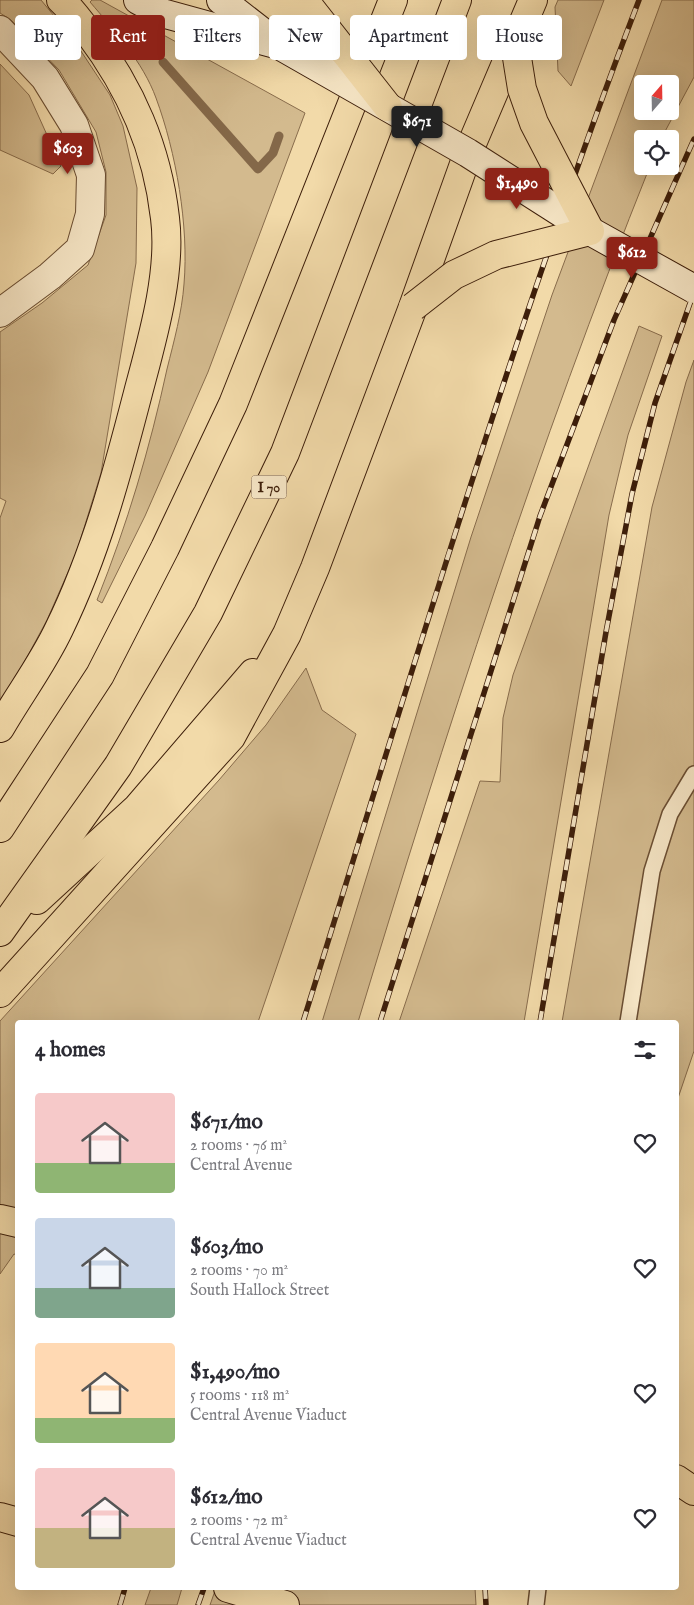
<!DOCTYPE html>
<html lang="en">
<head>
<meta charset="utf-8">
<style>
	:root { --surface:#fff; --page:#f2f2f3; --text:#2b2b33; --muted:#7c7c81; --accent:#8f2418 }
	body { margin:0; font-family:"IM FELL English",serif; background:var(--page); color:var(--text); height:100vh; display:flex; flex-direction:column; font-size:19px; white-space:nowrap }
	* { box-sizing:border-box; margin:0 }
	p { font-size:16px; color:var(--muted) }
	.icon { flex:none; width:28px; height:28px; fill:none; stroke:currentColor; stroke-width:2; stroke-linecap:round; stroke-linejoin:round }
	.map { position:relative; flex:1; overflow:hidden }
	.drawer { position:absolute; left:15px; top:1020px; width:664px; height:570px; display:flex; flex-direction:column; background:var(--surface); border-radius:5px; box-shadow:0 5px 20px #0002 }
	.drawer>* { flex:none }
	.top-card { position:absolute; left:15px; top:15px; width:665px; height:45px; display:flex; gap:10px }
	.needle { width:32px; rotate:20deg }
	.buttons { position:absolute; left:634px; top:75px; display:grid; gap:10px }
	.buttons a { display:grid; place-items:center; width:45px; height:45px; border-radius:5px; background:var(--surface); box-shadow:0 5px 20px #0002; font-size:25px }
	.price { position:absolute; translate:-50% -42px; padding:0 11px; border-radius:5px; background:var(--accent); color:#fff; font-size:16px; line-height:32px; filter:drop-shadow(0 1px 2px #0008) }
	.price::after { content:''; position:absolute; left:50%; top:30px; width:15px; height:11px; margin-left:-8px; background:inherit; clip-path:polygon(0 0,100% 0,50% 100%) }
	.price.active { background:#222; color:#fff }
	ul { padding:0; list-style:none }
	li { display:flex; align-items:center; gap:15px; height:125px; padding:0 20px }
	li span { display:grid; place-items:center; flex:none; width:140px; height:100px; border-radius:5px; color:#555 }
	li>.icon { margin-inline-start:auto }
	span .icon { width:60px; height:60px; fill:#fffc; stroke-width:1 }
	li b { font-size:21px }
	h2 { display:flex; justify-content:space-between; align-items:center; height:60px; padding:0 20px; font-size:21px }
	.chip { padding:0 18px; border-radius:5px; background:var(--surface); box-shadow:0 5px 20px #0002; font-size:18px; line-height:45px }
	.chip.active { background:var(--accent); color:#fff }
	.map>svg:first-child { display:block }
	.green { fill:#d3ba8e; stroke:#886c4c; fill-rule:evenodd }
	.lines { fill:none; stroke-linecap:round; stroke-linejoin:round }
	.stream { stroke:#846849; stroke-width:9 }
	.lane-casing { stroke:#6a4d32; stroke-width:18 }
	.street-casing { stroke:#6a4d32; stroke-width:30 }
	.secondary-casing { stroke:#3d1e0a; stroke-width:30 }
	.highway-casing { stroke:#3d1e0a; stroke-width:30 }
	.lane { stroke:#f7e7c7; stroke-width:15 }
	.street { stroke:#f7e7c7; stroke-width:28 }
	.secondary { stroke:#f7e7c7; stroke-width:28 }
	.highway { stroke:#f2daa9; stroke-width:28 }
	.rail-casing { stroke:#3d1e0a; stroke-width:5.5 }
	.rail { stroke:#f7e7c7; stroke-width:4; stroke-dasharray:11; stroke-linecap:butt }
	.secondary-bridge-casing { stroke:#3d1e0a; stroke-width:30; stroke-linecap:butt }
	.highway-bridge-casing { stroke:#3d1e0a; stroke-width:30; stroke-linecap:butt }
	.secondary-bridge { stroke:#f7e7c7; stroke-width:28 }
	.highway-bridge { stroke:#f2daa9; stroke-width:28 }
	.labels { text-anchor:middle; stroke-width:5; stroke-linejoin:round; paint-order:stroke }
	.shield { fill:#f7e7c7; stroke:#755a43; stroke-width:1 }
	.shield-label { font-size:14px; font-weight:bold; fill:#3d1e0a }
</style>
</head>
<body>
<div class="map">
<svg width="694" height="1605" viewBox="0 0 694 1605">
	<rect width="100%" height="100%" fill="#f2daa9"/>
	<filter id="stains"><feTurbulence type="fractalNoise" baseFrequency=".004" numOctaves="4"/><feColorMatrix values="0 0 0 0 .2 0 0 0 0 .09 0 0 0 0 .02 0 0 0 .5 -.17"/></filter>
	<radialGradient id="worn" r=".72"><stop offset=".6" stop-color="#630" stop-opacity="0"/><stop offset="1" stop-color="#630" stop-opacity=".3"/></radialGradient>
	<g class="green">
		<path d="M0,0H41L73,39L110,95L123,126L137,188L136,263L101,473L76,554L47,620L0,707V518L6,501L0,498V332L42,303L88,265L106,215V172L96,132L59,70L11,20L0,13Z"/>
		<path d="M92,0H100L305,113L208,372L145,516L102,603L97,600C127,525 150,448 167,369C174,341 182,312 184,284C189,226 176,152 156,98C143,62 114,30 90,2Z"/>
		<path d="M558,0H604L571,86L558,71L555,7Z"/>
		<path d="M662,0H694V77L661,139H642V166H650C538,446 445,734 358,1022H322L471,537L552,295ZM642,84H670V111H642Z"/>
		<path d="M0,64L29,95L61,166L53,174L0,150Z"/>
		<path d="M639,326L662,336L628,435L609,515L524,1022H399L480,781L500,782L503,718L513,675Z"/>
		<path d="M694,360V1051L676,1104V1022H562L652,507L686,382Z"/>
		<path d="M306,668L322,710L356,734L258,1022H18L17,1255L14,1254L0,1274V1021L219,780L266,725Z"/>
		<path d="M151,1588H182L177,1605H145Z"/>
		<path d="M216,1588H475L476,1605H210Z"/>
	</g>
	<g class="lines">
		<path class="stream" d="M163,62L258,169L273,153L279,136"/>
		<g class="lane-casing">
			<g id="lane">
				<path d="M628,1022L652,871L670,814L694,774"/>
				<path d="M536,1605L538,1588"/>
			</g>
		</g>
		<g class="street-casing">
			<path id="street" d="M0,30L45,78L74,125L91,175L90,214L80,249L50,276L0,313"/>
		</g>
		<g class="secondary-casing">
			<g id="secondary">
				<path d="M138,0L162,13L279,45"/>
				<path d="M221,0L270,38"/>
			</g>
		</g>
		<g class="highway-casing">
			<g id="highway">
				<path d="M0,728C19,695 43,663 59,629C96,553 117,474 138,393C152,340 172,273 165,218C157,148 131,89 89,33C80,22 72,10 61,0"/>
				<path d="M0,828L100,675L165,548L233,404L393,0"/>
				<path d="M37,900L137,808L253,673"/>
				<path d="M0,932L118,766L208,613L285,453L457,0"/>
				<path d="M0,993L231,737L287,634L315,568L413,307L468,153L533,0"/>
				<path d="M0,1219L18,1223"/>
				<path d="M676,1479L694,1491"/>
				<path d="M0,1517L18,1522"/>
				<path d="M228,1588L285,1605"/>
			</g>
		</g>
		<use href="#lane" class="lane"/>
		<use href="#street" class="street"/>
		<use href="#secondary" class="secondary"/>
		<use href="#highway" class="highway"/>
		<g class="rail-casing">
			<g id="rail">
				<path d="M303,1022C410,680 511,335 639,0"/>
				<path d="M380,1022L540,516L614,320L694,139"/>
				<path d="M540,1022L606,632L632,494L655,403L694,292"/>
				<path d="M485,1588L486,1605"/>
				<path d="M120,1605L125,1588"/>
				<path d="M198,1605L204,1588"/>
			</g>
		</g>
		<use href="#rail" class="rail"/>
		<g class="secondary-bridge-casing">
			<path id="secondary-bridge" d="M279,45L468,153L590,231L694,289"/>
		</g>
		<g class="highway-bridge-casing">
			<g id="highway-bridge">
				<path d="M311,9L388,107"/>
				<path d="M413,307L454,275L496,255L590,231L534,123L522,89L515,45"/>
			</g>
		</g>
		<use href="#secondary-bridge" class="secondary-bridge"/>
		<use href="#highway-bridge" class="highway-bridge"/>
	</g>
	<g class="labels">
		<rect class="shield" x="251.5" y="475.5" width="35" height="23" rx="4"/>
		<g class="shield-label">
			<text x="269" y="492">I 70</text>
		</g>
	</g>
	<rect width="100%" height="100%" filter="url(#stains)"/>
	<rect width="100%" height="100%" fill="url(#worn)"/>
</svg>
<div class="buttons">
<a><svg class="needle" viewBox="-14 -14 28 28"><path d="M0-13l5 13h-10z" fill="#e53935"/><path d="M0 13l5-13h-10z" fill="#7c7c81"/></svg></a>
<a><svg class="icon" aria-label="locate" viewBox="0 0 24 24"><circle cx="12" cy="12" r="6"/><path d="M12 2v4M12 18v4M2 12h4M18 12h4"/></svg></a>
</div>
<b class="price active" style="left:417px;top:148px">$671</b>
<b class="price" style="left:68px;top:175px">$603</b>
<b class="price" style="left:517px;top:210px">$1,490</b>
<b class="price" style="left:632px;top:279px">$612</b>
<div class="top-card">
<a class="chip">Buy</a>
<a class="chip active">Rent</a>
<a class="chip">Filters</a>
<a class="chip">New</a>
<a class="chip">Apartment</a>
<a class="chip">House</a>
</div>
<section class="drawer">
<h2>4 homes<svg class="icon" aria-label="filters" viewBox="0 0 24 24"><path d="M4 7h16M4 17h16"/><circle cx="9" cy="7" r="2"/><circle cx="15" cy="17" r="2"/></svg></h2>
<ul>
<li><span style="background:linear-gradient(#f6c9c9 70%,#8fb573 0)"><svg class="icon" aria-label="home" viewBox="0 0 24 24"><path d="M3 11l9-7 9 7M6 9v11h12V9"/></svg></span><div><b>$671/mo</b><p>2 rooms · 76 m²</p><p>Central Avenue</p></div><svg class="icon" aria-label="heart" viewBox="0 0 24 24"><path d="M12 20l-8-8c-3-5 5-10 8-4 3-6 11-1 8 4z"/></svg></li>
<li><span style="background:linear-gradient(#c9d6e8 70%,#7fa58c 0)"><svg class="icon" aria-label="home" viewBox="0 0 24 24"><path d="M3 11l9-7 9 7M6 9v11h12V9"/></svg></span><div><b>$603/mo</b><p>2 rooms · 70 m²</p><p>South Hallock Street</p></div><svg class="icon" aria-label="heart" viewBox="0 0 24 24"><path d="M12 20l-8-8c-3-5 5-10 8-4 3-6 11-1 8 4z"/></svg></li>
<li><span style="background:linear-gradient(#ffd9b3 75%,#8fb573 0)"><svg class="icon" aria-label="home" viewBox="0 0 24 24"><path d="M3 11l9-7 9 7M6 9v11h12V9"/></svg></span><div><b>$1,490/mo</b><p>5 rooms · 118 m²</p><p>Central Avenue Viaduct</p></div><svg class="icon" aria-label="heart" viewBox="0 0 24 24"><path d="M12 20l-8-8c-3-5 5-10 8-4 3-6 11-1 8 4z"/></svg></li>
<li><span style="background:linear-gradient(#f6c9c9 60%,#c2b280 0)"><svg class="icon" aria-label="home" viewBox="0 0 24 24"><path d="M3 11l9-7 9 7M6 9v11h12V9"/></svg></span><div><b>$612/mo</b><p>2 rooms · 72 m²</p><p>Central Avenue Viaduct</p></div><svg class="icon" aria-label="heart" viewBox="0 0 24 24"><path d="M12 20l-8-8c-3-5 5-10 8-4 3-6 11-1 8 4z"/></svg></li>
</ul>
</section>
</div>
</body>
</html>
